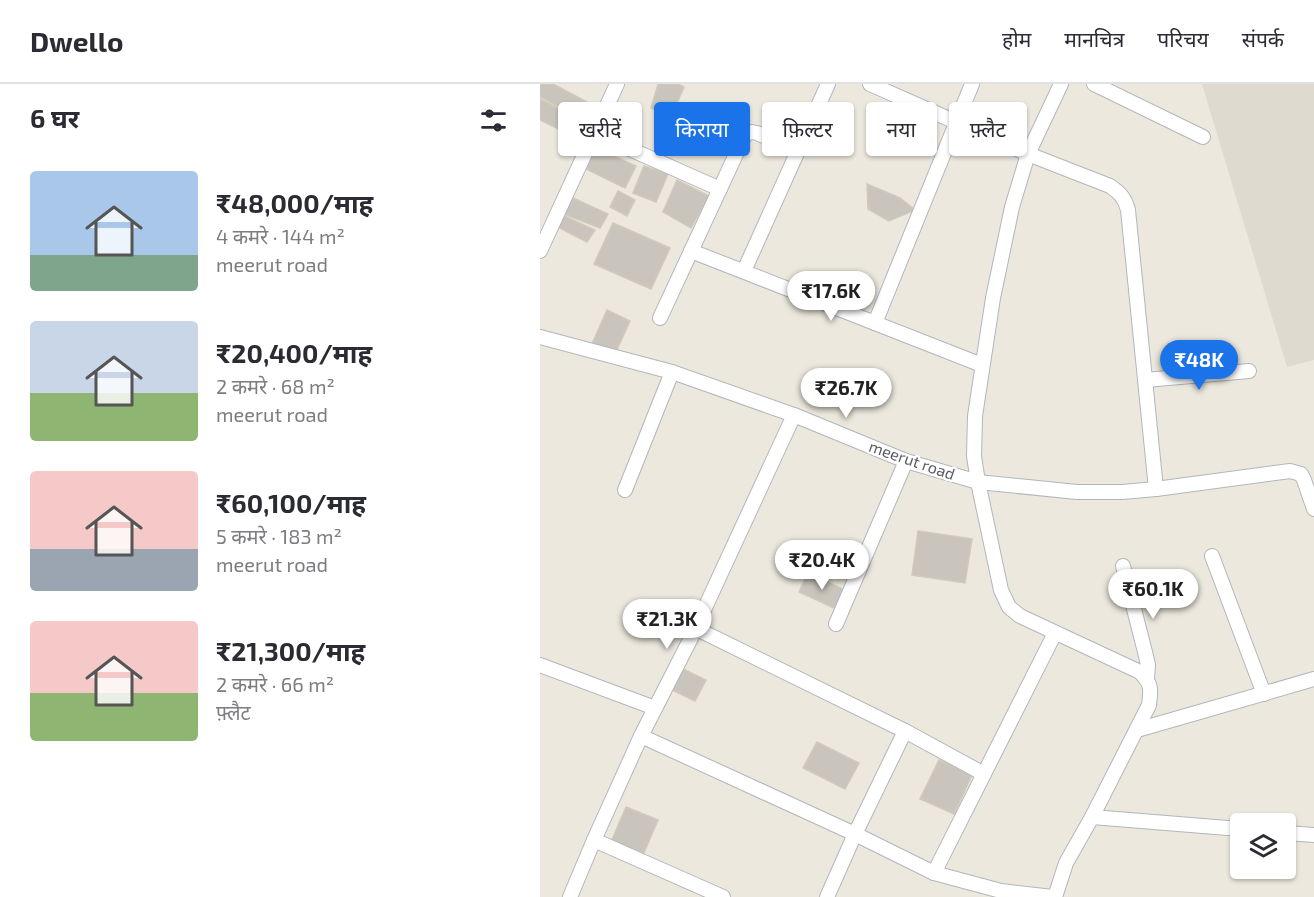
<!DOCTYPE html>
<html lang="hi">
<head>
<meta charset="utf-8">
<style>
	:root { --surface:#fff; --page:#f7f7f7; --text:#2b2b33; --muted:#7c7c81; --line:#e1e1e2; --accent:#1a73e8 }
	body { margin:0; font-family:"Exo 2","Noto Sans Devanagari",sans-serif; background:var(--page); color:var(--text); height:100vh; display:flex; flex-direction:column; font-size:22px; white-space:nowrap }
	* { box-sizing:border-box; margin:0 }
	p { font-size:20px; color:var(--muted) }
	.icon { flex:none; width:33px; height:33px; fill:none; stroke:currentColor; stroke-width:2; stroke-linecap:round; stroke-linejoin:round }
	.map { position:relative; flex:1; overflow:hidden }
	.side { display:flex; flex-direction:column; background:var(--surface); width:540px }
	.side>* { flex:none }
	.hud { position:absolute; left:18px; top:18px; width:570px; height:54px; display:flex; gap:12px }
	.controls { position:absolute; left:690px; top:729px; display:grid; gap:12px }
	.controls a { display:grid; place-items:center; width:66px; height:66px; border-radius:6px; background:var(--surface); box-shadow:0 2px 4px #0004; font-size:30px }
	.price { position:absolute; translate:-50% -51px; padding:0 14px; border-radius:21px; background:#fff; color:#222; font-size:20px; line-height:39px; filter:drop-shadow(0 2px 3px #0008) }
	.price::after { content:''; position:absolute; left:50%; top:36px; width:18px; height:14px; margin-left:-9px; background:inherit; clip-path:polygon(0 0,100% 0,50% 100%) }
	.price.active { background:var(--accent); color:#fff }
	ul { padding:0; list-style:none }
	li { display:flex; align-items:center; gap:18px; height:150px; padding:0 30px }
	li span { display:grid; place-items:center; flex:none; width:168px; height:120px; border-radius:6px; color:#555 }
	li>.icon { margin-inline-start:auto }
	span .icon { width:72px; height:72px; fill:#fffc; stroke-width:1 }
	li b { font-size:26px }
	h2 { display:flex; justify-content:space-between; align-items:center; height:72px; padding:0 30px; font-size:26px }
	.tag { padding:0 21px; border-radius:6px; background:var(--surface); box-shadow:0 2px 4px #0004; font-size:21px; line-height:54px }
	.tag.active { background:var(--accent); color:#fff }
	header { display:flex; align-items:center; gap:36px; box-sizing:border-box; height:84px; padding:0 30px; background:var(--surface); border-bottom:2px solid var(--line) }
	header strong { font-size:28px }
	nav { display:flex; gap:33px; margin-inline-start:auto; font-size:21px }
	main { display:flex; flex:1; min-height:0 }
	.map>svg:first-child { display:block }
	.education { fill:#dedacf }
	.building { fill:#c9c5bd; stroke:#d1c9bc; stroke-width:1.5 }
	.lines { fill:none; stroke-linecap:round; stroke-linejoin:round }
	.street-casing { stroke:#b2b6bb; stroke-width:16 }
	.street { stroke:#fff; stroke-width:14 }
	.labels { text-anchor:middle; stroke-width:4.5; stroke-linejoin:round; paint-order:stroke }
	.street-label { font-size:16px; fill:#585c61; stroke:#fff }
</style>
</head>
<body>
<header>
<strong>Dwello</strong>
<nav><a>होम</a><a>मानचित्र</a><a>परिचय</a><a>संपर्क</a></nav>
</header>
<main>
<section class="side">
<h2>6 घर<svg class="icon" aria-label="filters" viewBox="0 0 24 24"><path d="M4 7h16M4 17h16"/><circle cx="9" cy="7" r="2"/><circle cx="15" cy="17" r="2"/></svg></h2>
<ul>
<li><span style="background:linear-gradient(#a9c7e8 70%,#7fa58c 0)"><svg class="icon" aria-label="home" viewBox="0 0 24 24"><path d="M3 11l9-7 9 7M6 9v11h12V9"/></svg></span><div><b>₹48,000/माह</b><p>4 कमरे · 144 m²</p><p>meerut road</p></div></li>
<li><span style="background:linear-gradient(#c9d6e8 60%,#8fb573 0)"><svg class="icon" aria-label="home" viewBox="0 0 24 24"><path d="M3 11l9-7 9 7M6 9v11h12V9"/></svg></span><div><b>₹20,400/माह</b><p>2 कमरे · 68 m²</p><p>meerut road</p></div></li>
<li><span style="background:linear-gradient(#f6c9c9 65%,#9aa5b1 0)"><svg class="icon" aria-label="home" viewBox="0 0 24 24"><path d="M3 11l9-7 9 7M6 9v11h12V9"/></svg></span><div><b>₹60,100/माह</b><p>5 कमरे · 183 m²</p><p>meerut road</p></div></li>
<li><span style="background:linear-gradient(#f6c9c9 60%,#8fb573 0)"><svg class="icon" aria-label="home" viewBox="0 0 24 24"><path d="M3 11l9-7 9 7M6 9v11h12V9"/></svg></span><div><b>₹21,300/माह</b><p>2 कमरे · 66 m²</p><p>फ़्लैट</p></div></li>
</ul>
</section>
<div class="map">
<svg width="774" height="813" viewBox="0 0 774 813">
	<rect width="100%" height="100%" fill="#ece8de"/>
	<path class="education" d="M662,0H774V276L747,283Z"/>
	<g class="building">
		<path d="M0,0H13L49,19L41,34L0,13Z"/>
		<path d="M118,0H138L144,3L130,35L111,24Z"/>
		<path d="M0,15L44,37L35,53L0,36Z"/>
		<path d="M56,64L96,82L85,104L46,85Z"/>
		<path d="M104,82L128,90L116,118L93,109Z"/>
		<path d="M137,96L169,112L151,144L123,128Z"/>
		<path d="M327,100L360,114L375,126L349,137L328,125Z"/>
		<path d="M78,107L95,116L87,132L70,123Z"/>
		<path d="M33,114L68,130L60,144L24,130Z"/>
		<path d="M20,130L55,146L47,158L12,140Z"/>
		<path d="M73,139L130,164L111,205L54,180Z"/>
		<path d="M67,226L90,237L74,272L51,262Z"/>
		<path d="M378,447L432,455L425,499L372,491Z"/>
		<path d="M268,489L305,506L296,525L259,508Z"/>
		<path d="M143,585L166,596L155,617L132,606Z"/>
		<path d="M277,658L319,679L305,705L263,684Z"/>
		<path d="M399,676L432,691L414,730L380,715Z"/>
		<path d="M86,723L118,736L103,771L71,758Z"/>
	</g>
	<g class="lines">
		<g class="street-casing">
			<g id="street">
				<path d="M330,0L488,70L570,102C580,109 585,114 588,126L616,405L750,387L761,390L764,396L774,425"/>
				<path d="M554,0L663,53"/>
				<path d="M54,49L180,105"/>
				<path d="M0,167L77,0"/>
				<path d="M151,167L442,281"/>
				<path d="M204,187L288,0"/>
				<path d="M120,234L204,53L207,49L212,48L217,49L258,67"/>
				<path d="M335,239L432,0"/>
				<path d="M0,253L132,288L254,331L366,377L438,398L537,408H582L616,405"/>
				<path d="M605,296L709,287"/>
				<path d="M85,406L132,288"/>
				<path d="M672,472L724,610"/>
				<path d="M583,482L605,568L608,581L607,595"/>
				<path d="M296,540L366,377"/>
				<path d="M155,544L365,647L315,750L287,813"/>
				<path d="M0,581L115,624"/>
				<path d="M597,646L774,595"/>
				<path d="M365,647L444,690"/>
				<path d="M101,652L315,750L394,789L461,807L513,813"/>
				<path d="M552,733L700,745"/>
				<path d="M746,749L774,751"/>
				<path d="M54,756L183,813"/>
				<path d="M394,789L515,549"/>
				<path d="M30,813L54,756L101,652L151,554L254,331"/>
				<path d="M515,813L526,779L552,733L609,621C611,605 612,600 600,588L480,532L469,523L461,506L438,398L434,372L435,332L453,214L472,123L488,70L521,0"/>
			</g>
		</g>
		<use href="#street" class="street"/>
	</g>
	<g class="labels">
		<g class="street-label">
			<text transform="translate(372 376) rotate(19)" y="6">meerut road</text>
		</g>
	</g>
</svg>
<div class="controls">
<a><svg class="icon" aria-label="layers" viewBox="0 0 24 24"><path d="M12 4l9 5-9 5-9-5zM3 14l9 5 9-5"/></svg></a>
</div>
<b class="price" style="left:291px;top:238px">₹17.6K</b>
<b class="price active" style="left:659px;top:307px">₹48K</b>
<b class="price" style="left:306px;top:335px">₹26.7K</b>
<b class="price" style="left:282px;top:507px">₹20.4K</b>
<b class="price" style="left:613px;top:536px">₹60.1K</b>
<b class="price" style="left:127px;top:566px">₹21.3K</b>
<div class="hud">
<a class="tag">खरीदें</a>
<a class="tag active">किराया</a>
<a class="tag">फ़िल्टर</a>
<a class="tag">नया</a>
<a class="tag">फ़्लैट</a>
</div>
</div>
</main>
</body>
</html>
